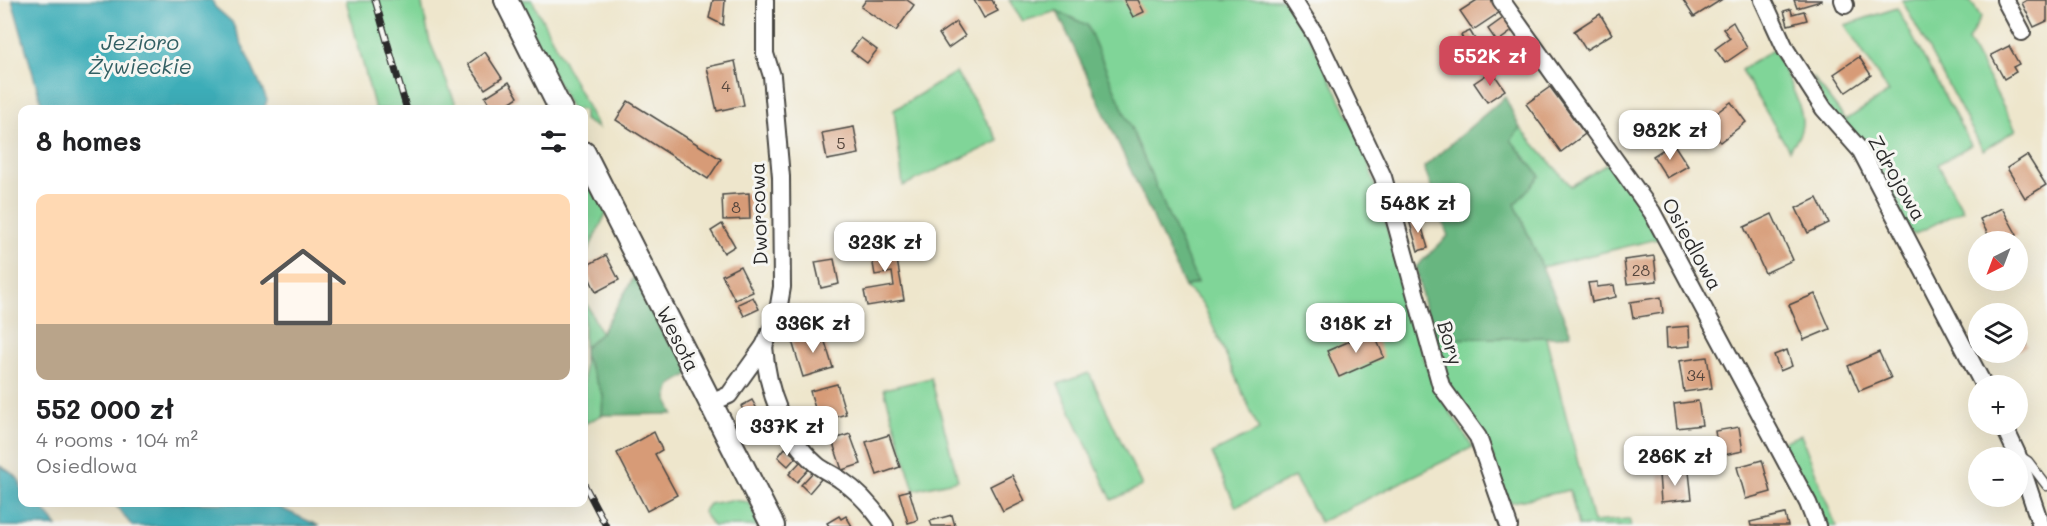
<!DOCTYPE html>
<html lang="en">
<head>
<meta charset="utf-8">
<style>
	:root { --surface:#fff; --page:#f6f6f6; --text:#202124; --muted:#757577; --line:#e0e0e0; --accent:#d1495b }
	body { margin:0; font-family:Mali,sans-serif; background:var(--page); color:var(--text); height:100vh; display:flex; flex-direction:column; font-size:22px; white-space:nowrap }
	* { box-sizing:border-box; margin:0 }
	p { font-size:20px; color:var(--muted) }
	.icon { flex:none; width:33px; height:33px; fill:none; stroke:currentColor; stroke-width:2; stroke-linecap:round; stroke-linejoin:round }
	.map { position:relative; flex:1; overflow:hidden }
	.side { position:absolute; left:18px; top:105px; width:570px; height:402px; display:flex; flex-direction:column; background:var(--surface); border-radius:12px; box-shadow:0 6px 24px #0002 }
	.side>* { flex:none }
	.needle { width:39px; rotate:222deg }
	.buttons { position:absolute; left:1968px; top:231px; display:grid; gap:12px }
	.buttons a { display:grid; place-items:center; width:60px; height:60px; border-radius:50%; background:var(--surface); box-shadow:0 6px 24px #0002; font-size:30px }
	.price { position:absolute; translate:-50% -51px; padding:0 14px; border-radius:12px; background:#fff; color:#222; font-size:20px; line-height:39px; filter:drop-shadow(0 2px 3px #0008) }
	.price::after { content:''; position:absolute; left:50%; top:36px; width:18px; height:14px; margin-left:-9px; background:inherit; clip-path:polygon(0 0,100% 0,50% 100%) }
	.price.on { background:var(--accent); color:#fff }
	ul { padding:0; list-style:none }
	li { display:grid; align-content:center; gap:12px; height:318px; padding:0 18px }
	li+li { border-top:2px solid var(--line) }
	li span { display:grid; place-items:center; height:186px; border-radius:12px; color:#555 }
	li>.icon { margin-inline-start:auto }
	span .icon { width:108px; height:108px; fill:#fffc; stroke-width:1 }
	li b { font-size:26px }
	h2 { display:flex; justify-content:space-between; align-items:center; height:72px; padding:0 18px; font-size:26px }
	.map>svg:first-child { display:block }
	.green { fill:#80d598; stroke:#568062; stroke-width:1.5 }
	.forest { fill:#68b680; stroke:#4a7056; stroke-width:1.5 }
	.water { fill:#3cadb8; stroke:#346c72; stroke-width:1.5 }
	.building { fill:#d79b77 }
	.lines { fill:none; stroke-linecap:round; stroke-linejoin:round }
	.service-casing { stroke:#484743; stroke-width:11 }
	.minor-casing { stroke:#484743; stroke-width:20 }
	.secondary-casing { stroke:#484743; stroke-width:26 }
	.service { stroke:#fff; stroke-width:8 }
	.minor { stroke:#fff; stroke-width:16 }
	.secondary { stroke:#fff; stroke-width:22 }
	.rail-casing { stroke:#2b2b2b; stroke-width:7 }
	.rail { stroke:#f6f6f2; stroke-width:4.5; stroke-dasharray:14; stroke-linecap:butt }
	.labels { text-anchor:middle; stroke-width:6; stroke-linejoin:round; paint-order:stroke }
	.number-label { font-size:16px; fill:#56473e }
	.street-label { font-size:20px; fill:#2b2b2b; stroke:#f6f6f2 }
	.water-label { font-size:21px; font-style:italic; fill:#325f63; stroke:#f6f6f2 }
</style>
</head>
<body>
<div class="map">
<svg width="2047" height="526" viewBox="0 0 2047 526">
	<rect width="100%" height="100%" fill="#f6f6f2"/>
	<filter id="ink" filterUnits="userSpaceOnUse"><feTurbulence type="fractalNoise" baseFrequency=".0167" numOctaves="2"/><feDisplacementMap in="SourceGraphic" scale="12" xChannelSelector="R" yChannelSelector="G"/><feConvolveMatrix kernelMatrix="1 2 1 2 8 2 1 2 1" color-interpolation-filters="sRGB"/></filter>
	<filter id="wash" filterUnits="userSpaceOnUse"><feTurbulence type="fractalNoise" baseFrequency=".008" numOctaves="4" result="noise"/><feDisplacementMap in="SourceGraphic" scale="24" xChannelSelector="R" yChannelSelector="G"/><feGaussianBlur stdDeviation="1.35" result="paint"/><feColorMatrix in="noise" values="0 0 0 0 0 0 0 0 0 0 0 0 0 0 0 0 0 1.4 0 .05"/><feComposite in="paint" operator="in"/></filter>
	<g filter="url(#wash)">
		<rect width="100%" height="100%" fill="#eee6cc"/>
		<g class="green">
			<path d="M346,0H421L430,42L458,109H375Z"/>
			<path d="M515,0H532L598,128L584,120V110L571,109Z"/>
			<path d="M1009,0H1286L1312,42L1364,147L1425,362L1437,392L1473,447L1320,522L1294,477L1236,507L1212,453L1259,430L1203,304L1185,287L1197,283L1087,25L1057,11L1023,21Z"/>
			<path d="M1902,0H1970L1981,17L1968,40L2016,130L1983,150Z"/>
			<path d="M1897,8L1971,145L1938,164L1963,210L1915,234L1909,233L1826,107L1812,76L1846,120L1889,92L1845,25Z"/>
			<path d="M1774,49C1782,68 1804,105 1802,125C1801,135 1795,142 1789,150L1741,70Z"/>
			<path d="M956,72L999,141L903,186L894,110Z"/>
			<path d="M1520,128L1571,186L1612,161L1661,238L1542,267L1515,204L1511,140Z"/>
			<path d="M584,153L610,205L584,259Z"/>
			<path d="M584,298L601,333L584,348Z"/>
			<path d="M1546,337L1593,522L1629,519L1631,526H1578L1570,490L1509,503L1489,447L1451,390L1431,339Z"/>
			<path d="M584,355L603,395L602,415L584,424Z"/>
			<path d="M1089,373L1142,486L1112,500L1058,384Z"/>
			<path d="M931,378L958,480L914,490L884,389Z"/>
			<path d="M1801,435L1836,526H1828L1779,443Z"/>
			<path d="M731,500L749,502L760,526H713L703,512L709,504Z"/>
		</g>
		<g class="forest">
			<path d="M1057,11L1087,25L1197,282L1185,287Z"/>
			<path d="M1505,97L1520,128L1511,140L1540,176L1515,204L1571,334L1558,337L1431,339L1416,267L1448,236L1424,167Z"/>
			<path d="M641,265L694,371L671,385L667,398L673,414L602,415L603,395L584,355V348L601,333Z"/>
		</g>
		<g class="water">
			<path d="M12,0H212L215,7L232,22L267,100L264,109H43Z"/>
			<path d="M0,466C21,478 22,479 22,502L38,503L57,526H0Z"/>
			<path d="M114,503H270L319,526H132Z"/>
		</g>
		<g id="blocks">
			<g class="building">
				<path d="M713,0H725L723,25L709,18Z"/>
				<path d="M866,0H907L914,5L896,31L861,7Z"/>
				<path d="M974,0H992L998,11L984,18Z"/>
				<path d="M1124,0H1138L1144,12L1133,17Z"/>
				<path d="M1477,0H1492L1500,12L1473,30L1460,11Z"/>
				<path d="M1683,0H1721L1694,17Z"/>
				<path d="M1794,0H1821V1L1797,8Z"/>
				<path d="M2027,0H2047V21L2034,27L2022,3Z"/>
				<path d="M1791,9L1792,14L1804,11L1807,20L1788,25L1784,11Z"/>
				<path d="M1600,14L1612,34L1586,50L1574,31Z"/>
				<path d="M1506,16L1515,29L1497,42L1488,29Z"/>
				<path d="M956,22L965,36L948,48L939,34Z"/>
				<path d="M1733,22L1747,48L1725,63L1715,49L1730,38L1723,29Z"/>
				<path d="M1470,31L1480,48L1470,53L1461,35Z"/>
				<path d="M861,38L877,50L867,63L851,51Z"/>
				<path d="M2009,46L2019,64L2013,67L2016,72L2004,79L1991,55Z"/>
				<path d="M485,52L502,78L485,89L468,64Z"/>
				<path d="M1859,57L1871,75L1846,92L1834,74Z"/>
				<path d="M735,61L744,105L717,111L707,67Z"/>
				<path d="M1492,71L1505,90L1487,102L1474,83Z"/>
				<path d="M509,82L518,97L498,110H493L485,97Z"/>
				<path d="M1550,87L1585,134L1561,152L1526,104Z"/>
				<path d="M628,101L721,159L708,179L616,120Z"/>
				<path d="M1731,102L1746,122L1720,142L1704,122Z"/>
				<path d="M854,127L859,154L827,160L822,133Z"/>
				<path d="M1673,143L1688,166L1667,178L1653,156Z"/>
				<path d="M2027,155L2046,185L2025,198L2007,168Z"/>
				<path d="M749,193L750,219L723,220L722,195Z"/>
				<path d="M1817,198L1829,223L1808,233L1796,208Z"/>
				<path d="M2002,208L2017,235L2005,242H1992L1980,219Z"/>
				<path d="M1772,214L1793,260L1765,273L1744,227Z"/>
				<path d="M1419,218L1428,248L1418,251L1409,220Z"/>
				<path d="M722,224L735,246L724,253L711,231Z"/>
				<path d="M893,237L904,300L867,306L864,291L894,286L892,272L875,275L869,241Z"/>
				<path d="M606,255L619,280L596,292L584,267Z"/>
				<path d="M1654,256L1657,281L1627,284L1624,260Z"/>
				<path d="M834,259L839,284L821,288L815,262Z"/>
				<path d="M740,266L753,292L735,300L722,275Z"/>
				<path d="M1597,282V287L1614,285L1616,297L1592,302L1588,283Z"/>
				<path d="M1815,294L1830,329L1804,340L1789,305Z"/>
				<path d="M753,297L759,309L744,316L738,304Z"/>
				<path d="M1661,297L1663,313L1633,318L1630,302Z"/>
				<path d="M1689,326L1690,346L1667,348L1666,328Z"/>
				<path d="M2018,328L2027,345L2018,351Z"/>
				<path d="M1373,331L1384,357L1339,377L1327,351Z"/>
				<path d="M822,332L833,368L803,377L792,341Z"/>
				<path d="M1787,350L1792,366L1780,371L1774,355Z"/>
				<path d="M1879,352L1891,378L1859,391L1848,366Z"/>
				<path d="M1707,357L1712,388L1684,392L1679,361Z"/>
				<path d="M837,384L846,414L819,422L810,391Z"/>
				<path d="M752,400L757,409L746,415L741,406Z"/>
				<path d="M1698,401L1702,425L1677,428L1674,404Z"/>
				<path d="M1739,427L1743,451L1719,456L1715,431Z"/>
				<path d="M654,432L662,450L655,454L677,495L647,511L617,453Z"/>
				<path d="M850,434L861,464L842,470L832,440Z"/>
				<path d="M889,435L900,467L877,475L866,442Z"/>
				<path d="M785,448L796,457L788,466L778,457Z"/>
				<path d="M1762,460L1771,492L1746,499L1737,467Z"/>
				<path d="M801,461L809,469L797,482L789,474Z"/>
				<path d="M813,472L821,479L809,493L801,485Z"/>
				<path d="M1689,472L1692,499L1661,502L1659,474Z"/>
				<path d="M1012,475L1025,501L1003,512L990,486Z"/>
				<path d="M909,490L918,520L908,523L899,493Z"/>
				<path d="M1785,514L1788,526H1751L1750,522Z"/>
				<path d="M952,515L955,526H932L930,521Z"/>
				<path d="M839,516L841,519L846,516L852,526H829L827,523Z"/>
			</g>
		</g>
	</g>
	<g filter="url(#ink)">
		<use href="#blocks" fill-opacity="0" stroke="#484743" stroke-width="1.5"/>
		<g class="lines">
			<g class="service-casing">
				<path id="service" d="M2019,455L2028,461L2047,486"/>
			</g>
			<g class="minor-casing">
				<g id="minor">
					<path d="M1293,0L1316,36L1383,177L1441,386L1478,437L1509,526"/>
					<path d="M1501,0L1652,212L1808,503L1817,526"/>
					<path d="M1763,0L1786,50L1824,109L1861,151L1984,386"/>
					<path d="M1843,0L1845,5"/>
					<path d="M2005,0L2022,32"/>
					<path d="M764,346C767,390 783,436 817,465C824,471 833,474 841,480C859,492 873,508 885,526"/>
					<path d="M711,403L729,395L764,346L777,317L782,287L781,177L772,76L765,54V0"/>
					<path d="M2003,424L2017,454L2041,526"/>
				</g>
			</g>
			<g class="secondary-casing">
				<g id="secondary">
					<path d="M506,0L561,110"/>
					<path d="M584,153L773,526"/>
				</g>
			</g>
			<use href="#service" class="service"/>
			<use href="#minor" class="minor"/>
			<use href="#secondary" class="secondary"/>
			<g class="rail-casing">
				<g id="rail">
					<path d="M375,0L407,110"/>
					<path d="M584,484L606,526"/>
				</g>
			</g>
			<use href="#rail" class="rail"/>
		</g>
	</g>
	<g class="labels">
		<g class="number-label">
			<text x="726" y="92">4</text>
			<text x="841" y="149">5</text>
			<text x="736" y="213">8</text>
			<text x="1641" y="276">28</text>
			<text x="1696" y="381">34</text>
		</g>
		<g class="street-label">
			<text transform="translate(1897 178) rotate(60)" y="7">Zdrojowa</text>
			<text transform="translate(759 214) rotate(-92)" y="7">Dworcowa</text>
			<text transform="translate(1692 244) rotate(61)" y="7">Osiedlowa</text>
			<text transform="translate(678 339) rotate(63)" y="7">Wesoła</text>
			<text transform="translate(1450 343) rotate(74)" y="7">Bory</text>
		</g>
		<g class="water-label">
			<text x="140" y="50">Jezioro<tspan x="140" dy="24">Żywieckie</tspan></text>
		</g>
	</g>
</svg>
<div class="buttons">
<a><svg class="needle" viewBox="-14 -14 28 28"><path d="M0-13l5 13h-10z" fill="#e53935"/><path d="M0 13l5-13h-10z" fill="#757577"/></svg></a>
<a><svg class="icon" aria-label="layers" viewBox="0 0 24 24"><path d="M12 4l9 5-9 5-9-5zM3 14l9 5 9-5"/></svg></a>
<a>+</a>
<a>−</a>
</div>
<b class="price on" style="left:1490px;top:87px">552K zł</b>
<b class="price" style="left:1670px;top:161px">982K zł</b>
<b class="price" style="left:1418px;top:234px">548K zł</b>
<b class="price" style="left:885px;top:273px">323K zł</b>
<b class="price" style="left:813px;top:354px">336K zł</b>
<b class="price" style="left:1356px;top:354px">318K zł</b>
<b class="price" style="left:787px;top:457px">337K zł</b>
<b class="price" style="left:1675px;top:487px">286K zł</b>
<section class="side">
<h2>8 homes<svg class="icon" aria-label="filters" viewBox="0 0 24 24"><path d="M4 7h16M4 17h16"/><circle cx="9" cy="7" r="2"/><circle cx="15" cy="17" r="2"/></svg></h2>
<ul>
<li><span style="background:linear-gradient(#ffd9b3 70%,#b9a48a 0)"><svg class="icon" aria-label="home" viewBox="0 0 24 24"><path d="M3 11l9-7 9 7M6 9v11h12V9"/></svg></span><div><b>552 000 zł</b><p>4 rooms · 104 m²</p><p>Osiedlowa</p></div></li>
</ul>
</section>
</div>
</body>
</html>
